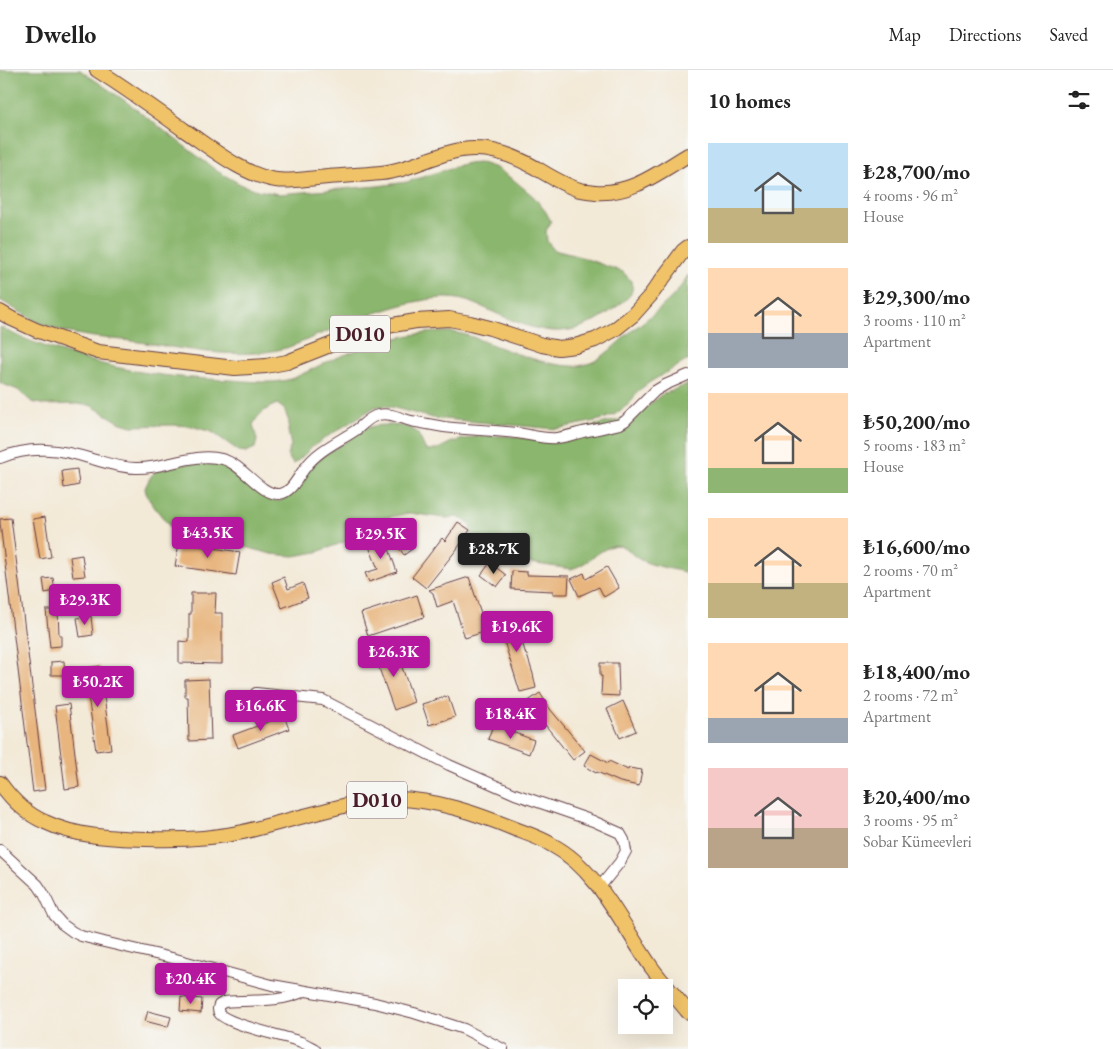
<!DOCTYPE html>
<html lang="en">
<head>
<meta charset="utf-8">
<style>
	:root { --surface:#fff; --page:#f6f6f6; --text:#222; --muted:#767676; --line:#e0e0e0; --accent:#b5179e }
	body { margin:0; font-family:"EB Garamond",serif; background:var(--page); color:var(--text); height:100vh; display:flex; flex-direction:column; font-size:19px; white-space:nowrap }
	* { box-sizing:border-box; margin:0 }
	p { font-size:16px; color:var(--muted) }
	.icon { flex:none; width:28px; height:28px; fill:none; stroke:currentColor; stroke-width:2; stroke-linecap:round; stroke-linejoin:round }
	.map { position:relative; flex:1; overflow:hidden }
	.details { display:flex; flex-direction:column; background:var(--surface); width:425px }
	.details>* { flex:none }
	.controls { position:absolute; left:618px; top:909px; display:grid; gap:10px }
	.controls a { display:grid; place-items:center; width:55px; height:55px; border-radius:0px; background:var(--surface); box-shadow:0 5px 20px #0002; font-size:25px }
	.price { position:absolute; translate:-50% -42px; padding:0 11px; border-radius:5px; background:var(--accent); color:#fff; font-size:16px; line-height:32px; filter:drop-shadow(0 1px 2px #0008) }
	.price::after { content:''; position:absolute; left:50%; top:30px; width:15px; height:11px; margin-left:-8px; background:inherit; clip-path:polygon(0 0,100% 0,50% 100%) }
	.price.current { background:#222; color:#fff }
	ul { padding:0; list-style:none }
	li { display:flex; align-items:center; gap:15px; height:125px; padding:0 20px }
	li span { display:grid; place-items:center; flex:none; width:140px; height:100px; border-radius:0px; color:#555 }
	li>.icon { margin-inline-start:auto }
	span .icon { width:60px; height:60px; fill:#fffc; stroke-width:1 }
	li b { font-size:21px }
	h2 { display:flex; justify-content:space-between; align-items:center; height:60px; padding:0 20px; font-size:21px }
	header { display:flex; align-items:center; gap:30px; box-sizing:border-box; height:70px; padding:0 25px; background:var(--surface); border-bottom:1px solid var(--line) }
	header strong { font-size:24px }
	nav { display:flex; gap:28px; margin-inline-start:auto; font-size:18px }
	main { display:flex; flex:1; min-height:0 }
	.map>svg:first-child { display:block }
	.forest { fill:#8ab66d; stroke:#6a6a4c }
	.building { fill:#e8b57e }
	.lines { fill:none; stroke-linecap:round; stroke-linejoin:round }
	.minor-casing { stroke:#633d45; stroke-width:12 }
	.major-casing { stroke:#633d45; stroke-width:16 }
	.minor { stroke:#fff; stroke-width:10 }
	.major { stroke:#f0c369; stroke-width:14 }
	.labels { text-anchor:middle; stroke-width:4; stroke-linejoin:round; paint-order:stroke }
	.shield { fill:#f6f6f2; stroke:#7e6067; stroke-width:1 }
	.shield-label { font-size:21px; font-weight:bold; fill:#4a1f2b }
</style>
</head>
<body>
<header>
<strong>Dwello</strong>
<nav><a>Map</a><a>Directions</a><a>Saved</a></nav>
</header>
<main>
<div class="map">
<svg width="688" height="979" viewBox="0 0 688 979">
	<rect width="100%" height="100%" fill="#f6f6f2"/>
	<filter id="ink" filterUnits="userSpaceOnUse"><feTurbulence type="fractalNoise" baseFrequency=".02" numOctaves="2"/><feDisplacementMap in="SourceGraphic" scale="10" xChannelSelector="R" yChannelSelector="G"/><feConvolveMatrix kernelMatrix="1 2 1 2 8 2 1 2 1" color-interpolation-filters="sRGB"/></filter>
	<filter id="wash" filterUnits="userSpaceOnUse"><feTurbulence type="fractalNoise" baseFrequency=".0096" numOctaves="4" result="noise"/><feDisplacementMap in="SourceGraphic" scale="20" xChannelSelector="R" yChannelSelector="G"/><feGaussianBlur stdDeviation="1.12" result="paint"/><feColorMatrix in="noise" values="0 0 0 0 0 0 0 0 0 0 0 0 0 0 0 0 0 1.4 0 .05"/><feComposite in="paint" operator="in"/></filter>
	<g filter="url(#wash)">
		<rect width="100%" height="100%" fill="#f3e9d7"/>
		<g class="forest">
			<path d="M0,0H80L124,30L217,101L242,115L257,120L279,124L378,116L407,112L463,94L481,93L496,98L515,111L534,127L546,142L551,152L546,161L547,171L554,180L581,187L623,202L632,212C632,215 633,220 631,223C628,230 614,238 608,243C564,273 536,261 491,241C475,233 460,227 441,228C404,231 362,247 328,261C314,266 300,274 286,278C237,291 181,278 132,271C106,268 79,267 53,258C35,252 17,240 0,230Z"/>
			<path d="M688,205V290L650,312L639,320L629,334L614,345L600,350L556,359L433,348L387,336L375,337L325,368L312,377L301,388L293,394L287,385L291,376L288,361L289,352L284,339L277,334C265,339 258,344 253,355L257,370L255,378L246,382L239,381L212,362L191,356L173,355L132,356L121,353L90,335L77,334L45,335L32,332L18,320L0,313V257C18,267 37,274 56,280C115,301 168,308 230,310C247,311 271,314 287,310C301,306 315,297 329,291C366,276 404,262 445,262C458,261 473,267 485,272C509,281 547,296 572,296C577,297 583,295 587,294C601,291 618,272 629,263C643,252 658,241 670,229C678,221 683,214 688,205Z"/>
			<path d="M688,314V503C674,499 651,496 639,489C630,484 624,472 612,476C597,481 587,495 571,499L502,489L471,479L469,472L471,465V456L466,451L457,447L445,448L409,443L380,449L374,457L366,464L317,482L294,486L271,484L207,466L177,461L171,458L152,434L146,423L145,418C148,412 150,406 155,402C160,399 165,399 170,397C189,393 216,386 233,398C244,405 268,434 279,431C290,428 304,404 312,395C321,386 333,380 344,373C352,368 360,360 370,357C379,354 407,354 414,360C420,364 422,374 426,380L430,381L438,379L452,372L478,366H507L534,369L636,346L661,325Z"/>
		</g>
		<g id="blocks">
			<g class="building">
				<path d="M77,399L79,415L64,418L62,401Z"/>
				<path d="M45,447L51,487L40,489L33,449Z"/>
				<path d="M11,448L45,720L33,722L0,453V449Z"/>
				<path d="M458,452L470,460L457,479L426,518L412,507L442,468L445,471Z"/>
				<path d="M401,465L412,479L404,485L394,471Z"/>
				<path d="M385,467L397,502L369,512L365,503L378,499L368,474Z"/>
				<path d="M179,473L240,482L236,505L175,496Z"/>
				<path d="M82,485L85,506L73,507L70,487Z"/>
				<path d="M490,493L506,505L497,517L481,505Z"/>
				<path d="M607,497L619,518L604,527L599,517L579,526L571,509L584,503L586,509Z"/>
				<path d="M512,501L527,502V505L569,506L568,524H553V521L511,519Z"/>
				<path d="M284,507L288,519L303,513L308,528L282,538L272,512Z"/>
				<path d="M469,507L487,561L465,568L453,531L437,537L433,523L429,520Z"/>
				<path d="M53,508L55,521L45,523L43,509Z"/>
				<path d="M191,523H216L215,543H222V594L179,593V571L189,572V544H191Z"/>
				<path d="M417,525L424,547L368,566L361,543Z"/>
				<path d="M46,540H58L59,565H61V576L50,577Z"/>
				<path d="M514,544L526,585H527L533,604L536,618L520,622L497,549Z"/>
				<path d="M91,546L93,565L80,567L77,548Z"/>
				<path d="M395,577L414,632L394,640L374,584Z"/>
				<path d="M64,591L65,605H51V592Z"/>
				<path d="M600,593H618L619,626L601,625L602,606H600Z"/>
				<path d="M100,596L111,679L96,681L84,598Z"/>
				<path d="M209,609L211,670L189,671L188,627H185V610Z"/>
				<path d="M540,623L550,639L585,681L573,690L535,642L534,643L527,632Z"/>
				<path d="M448,626L455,647L429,655L422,634Z"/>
				<path d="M623,631L636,661L620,668L607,639Z"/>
				<path d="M69,634L79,717L65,719L55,636Z"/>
				<path d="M284,646L289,659L238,678L233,665Z"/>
				<path d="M493,655L534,670L529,684L488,669Z"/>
				<path d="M591,684L608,693L609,691L628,700L629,698L642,700L639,716L620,712L597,702L596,703L584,696Z"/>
				<path d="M181,927L202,929L201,943L180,941Z"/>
				<path d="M148,941L171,947L168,957L145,951Z"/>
			</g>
		</g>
	</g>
	<g filter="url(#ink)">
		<use href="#blocks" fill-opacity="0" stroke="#633d45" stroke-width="1"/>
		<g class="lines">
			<g class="minor-casing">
				<g id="minor">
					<path d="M0,388C32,375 60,379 92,389C107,393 121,398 136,398C165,399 193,382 222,389C243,394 260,425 279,424C292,423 298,406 305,398C318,380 338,372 356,360C363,355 369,347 378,345C389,342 400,348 411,351C422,353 433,355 444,357C468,360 492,360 516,363C528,364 545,370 557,368C566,367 574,364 583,362C595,360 607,357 620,354L625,351L655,321L665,315L688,305"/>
					<path d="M256,623L323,630L449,695L515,724L593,751L620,763L624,770L626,781L620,792L599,818"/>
					<path d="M0,780L38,815L44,824L54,845L62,854L73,862L81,866L104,872L172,888L272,915L375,933L414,943L464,959L503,979"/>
					<path d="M305,921C276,934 254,929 224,932L219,935C218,938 217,939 219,943C227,955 286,966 301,972C306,974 311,977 315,979"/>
				</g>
			</g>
			<g class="major-casing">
				<g id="major">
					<path d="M97,0C127,19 155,39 184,60C211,78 243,105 276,110C289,112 304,109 317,108C339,106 360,105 381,103C414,100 443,78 476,79C497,79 518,88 536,98C549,106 566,116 580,120C585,121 590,121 595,122C631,125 659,102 688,85"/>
					<path d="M0,242L12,249L36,260L98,282L235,298L266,296L287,292L348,268L381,257L416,251L449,249L470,253L490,258L542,275L559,278L575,276L595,270L614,260L633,245L650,226L683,181L688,177"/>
					<path d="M0,713C12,730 26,744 45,752C76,767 113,768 147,769C179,770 211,769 243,762C267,756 292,749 316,743C342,736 368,729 395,729C436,729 478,744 515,759C528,764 541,768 552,775C598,799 623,857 652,898C663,913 676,927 688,942"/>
				</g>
			</g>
			<use href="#minor" class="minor"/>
			<use href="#major" class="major"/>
		</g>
	</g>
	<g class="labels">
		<g class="shield">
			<rect x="330" y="245.5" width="60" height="37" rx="4"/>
			<rect x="347" y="711.5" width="60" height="37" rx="4"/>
		</g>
		<g class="shield-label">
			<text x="360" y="271">D010</text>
			<text x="377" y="737">D010</text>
		</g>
	</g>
</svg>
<div class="controls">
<a><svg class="icon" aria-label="locate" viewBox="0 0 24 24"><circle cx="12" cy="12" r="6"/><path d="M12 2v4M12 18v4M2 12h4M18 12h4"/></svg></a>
</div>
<b class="price" style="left:208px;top:489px">₺43.5K</b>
<b class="price" style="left:381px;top:490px">₺29.5K</b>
<b class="price current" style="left:494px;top:505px">₺28.7K</b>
<b class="price" style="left:85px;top:556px">₺29.3K</b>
<b class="price" style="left:517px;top:583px">₺19.6K</b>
<b class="price" style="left:394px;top:608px">₺26.3K</b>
<b class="price" style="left:98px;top:638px">₺50.2K</b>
<b class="price" style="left:261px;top:662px">₺16.6K</b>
<b class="price" style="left:511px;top:670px">₺18.4K</b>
<b class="price" style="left:191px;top:935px">₺20.4K</b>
</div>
<section class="details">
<h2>10 homes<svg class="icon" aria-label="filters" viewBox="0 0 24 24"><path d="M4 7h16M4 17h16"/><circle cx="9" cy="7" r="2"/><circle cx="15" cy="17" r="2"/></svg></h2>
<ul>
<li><span style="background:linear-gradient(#bfe0f5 65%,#c2b280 0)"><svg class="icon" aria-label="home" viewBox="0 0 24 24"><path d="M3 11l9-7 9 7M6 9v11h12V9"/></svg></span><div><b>₺28,700/mo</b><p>4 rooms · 96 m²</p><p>House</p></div></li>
<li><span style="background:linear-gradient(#ffd9b3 65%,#9aa5b1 0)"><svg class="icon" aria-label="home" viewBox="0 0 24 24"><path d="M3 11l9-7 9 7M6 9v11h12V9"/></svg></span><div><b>₺29,300/mo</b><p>3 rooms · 110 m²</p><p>Apartment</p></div></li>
<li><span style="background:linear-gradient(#ffd9b3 75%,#8fb573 0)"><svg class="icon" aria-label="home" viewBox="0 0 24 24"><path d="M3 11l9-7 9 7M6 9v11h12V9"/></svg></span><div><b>₺50,200/mo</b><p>5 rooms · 183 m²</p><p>House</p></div></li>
<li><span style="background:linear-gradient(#ffd9b3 65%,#c2b280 0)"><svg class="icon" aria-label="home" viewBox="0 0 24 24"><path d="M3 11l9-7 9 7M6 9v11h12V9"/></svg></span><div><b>₺16,600/mo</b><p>2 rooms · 70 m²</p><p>Apartment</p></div></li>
<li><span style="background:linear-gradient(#ffd9b3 75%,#9aa5b1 0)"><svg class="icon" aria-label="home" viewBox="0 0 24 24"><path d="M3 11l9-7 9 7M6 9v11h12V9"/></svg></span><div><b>₺18,400/mo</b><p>2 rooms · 72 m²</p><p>Apartment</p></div></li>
<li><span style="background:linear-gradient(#f6c9c9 60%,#b9a48a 0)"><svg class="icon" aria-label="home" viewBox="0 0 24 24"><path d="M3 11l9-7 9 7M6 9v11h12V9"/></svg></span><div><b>₺20,400/mo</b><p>3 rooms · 95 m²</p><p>Sobar Kümeevleri</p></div></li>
</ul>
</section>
</main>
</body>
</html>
